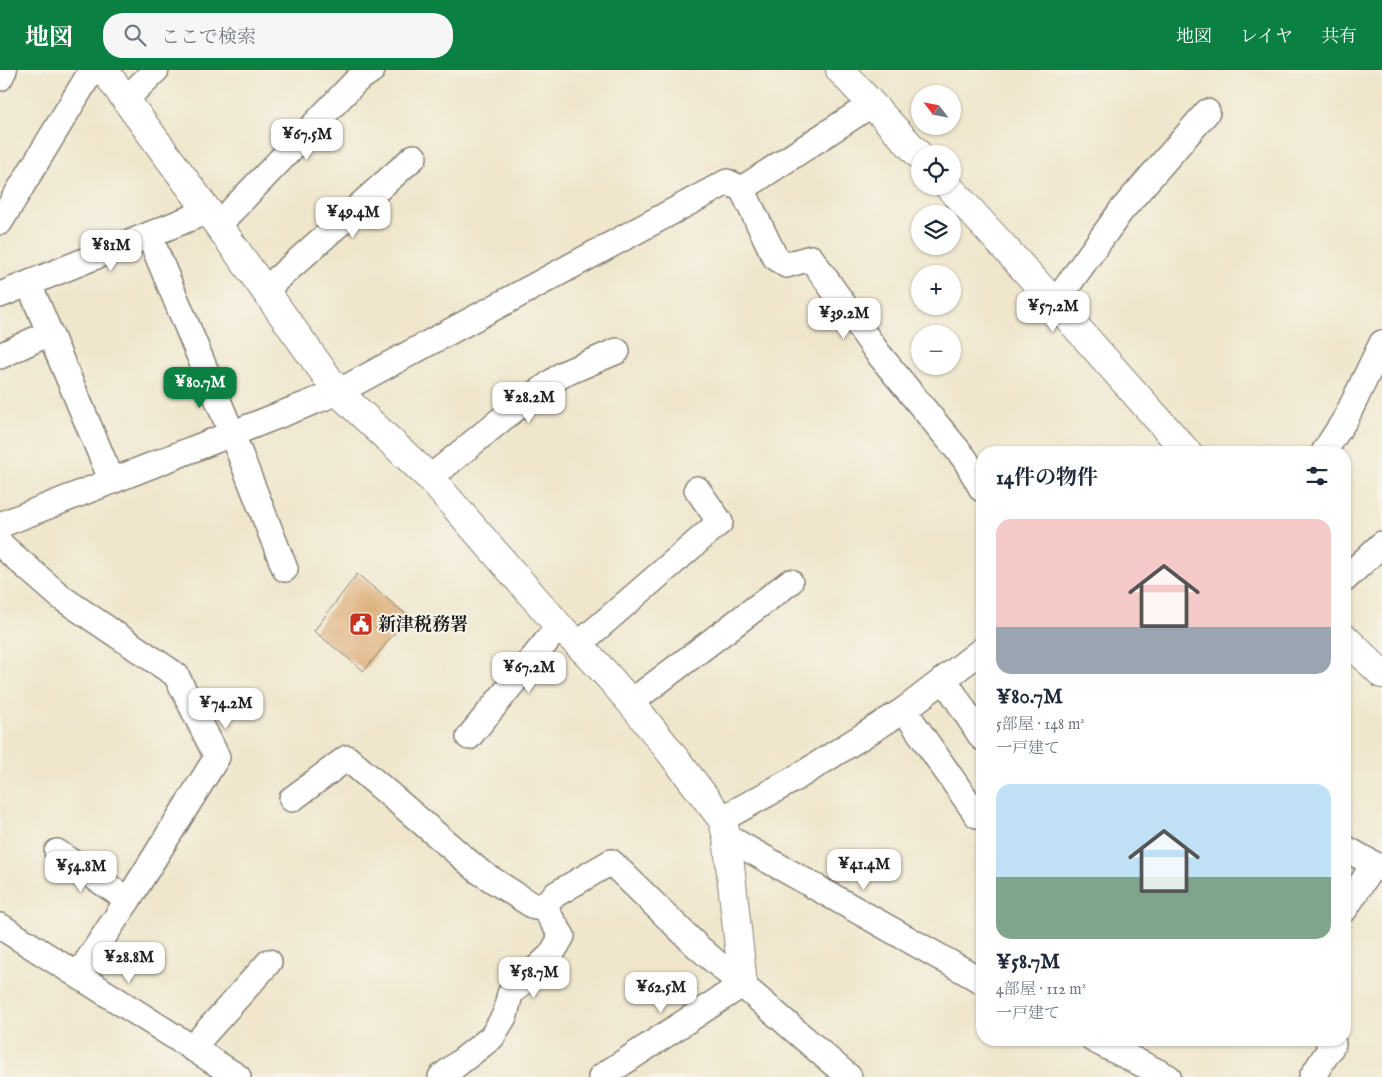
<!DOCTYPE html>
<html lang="ja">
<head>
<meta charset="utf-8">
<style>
	:root { --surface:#fff; --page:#f6f6f7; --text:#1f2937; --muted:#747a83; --accent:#0b8043 }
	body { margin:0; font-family:"IM FELL English","Noto Serif JP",serif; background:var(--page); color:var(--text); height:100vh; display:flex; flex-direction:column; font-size:19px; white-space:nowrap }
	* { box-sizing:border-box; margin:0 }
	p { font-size:16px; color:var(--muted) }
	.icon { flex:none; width:28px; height:28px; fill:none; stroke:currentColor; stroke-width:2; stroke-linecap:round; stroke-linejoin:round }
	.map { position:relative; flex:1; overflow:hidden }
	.details { position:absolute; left:976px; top:376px; width:375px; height:600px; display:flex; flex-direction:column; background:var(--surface); border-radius:20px; box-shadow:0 1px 4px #0004 }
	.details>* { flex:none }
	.needle { width:32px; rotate:302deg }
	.fabs { position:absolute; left:911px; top:15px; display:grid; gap:10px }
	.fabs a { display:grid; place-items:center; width:50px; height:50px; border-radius:50%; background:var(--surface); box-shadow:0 1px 4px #0004; font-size:25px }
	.price { position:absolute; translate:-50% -42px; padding:0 11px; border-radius:10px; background:#fff; color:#222; font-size:16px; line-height:32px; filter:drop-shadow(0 1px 2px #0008) }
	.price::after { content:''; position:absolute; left:50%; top:30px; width:15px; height:11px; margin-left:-8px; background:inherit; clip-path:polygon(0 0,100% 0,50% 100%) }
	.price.selected { background:var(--accent); color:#fff }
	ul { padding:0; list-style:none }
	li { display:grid; align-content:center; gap:10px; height:265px; padding:0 20px }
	li span { display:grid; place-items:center; height:155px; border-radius:15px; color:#555 }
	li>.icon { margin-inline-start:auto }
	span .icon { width:90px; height:90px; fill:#fffc; stroke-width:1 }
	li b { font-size:21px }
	h2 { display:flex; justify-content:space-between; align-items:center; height:60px; padding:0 20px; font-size:21px }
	header { display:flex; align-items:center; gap:30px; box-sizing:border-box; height:70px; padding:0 25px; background:var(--accent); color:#fff }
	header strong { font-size:24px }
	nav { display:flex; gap:28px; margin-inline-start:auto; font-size:18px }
	.search { width:350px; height:45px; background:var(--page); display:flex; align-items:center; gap:12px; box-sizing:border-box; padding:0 18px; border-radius:20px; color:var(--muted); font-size:19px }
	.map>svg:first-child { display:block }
	.building { fill:#daa870 }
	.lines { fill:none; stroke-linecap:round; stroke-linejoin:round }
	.minor-casing { stroke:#868174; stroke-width:28 }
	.tertiary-casing { stroke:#868174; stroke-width:30 }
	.minor { stroke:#fff; stroke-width:25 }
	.tertiary { stroke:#fff; stroke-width:28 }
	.labels { text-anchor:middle; stroke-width:4; stroke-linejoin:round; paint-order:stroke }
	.poi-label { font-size:18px; font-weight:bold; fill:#1c1c1c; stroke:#f7f3e8; text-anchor:start }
</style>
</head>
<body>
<header>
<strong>地図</strong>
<div class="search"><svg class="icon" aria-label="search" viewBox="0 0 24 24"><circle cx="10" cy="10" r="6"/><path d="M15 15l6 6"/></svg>ここで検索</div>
<nav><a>地図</a><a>レイヤ</a><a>共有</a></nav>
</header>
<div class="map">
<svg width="1382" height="1007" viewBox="0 0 1382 1007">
	<rect width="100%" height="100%" fill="#f7f3e8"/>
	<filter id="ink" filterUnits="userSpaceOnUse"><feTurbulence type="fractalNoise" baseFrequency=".02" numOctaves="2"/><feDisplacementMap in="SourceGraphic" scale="10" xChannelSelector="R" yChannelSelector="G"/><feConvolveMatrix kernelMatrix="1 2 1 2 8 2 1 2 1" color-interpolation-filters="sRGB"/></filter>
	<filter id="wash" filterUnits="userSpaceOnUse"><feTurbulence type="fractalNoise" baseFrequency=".0096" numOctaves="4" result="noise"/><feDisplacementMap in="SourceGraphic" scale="20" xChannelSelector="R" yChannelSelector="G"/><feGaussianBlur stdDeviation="1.12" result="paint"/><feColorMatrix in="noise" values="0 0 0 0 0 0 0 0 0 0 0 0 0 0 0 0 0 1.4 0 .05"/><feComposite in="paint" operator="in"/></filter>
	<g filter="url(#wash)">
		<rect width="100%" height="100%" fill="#efe6cc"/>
		<g id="blocks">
			<path class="building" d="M357,504L408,546L364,601L314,561Z"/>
		</g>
	</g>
	<g filter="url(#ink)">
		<use href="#blocks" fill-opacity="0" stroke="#868174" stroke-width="1"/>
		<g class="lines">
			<g class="minor-casing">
				<g id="minor">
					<path d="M0,8L4,0"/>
					<path d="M125,30L156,0"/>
					<path d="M742,119L775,187L786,195L811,188L877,282L965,389L982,419"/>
					<path d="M0,152L92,0"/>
					<path d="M218,155L356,11L372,0"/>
					<path d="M149,165L232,364L285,499"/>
					<path d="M29,214L112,411"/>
					<path d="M265,220L414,87"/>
					<path d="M0,225L208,141"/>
					<path d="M1055,233L1121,141L1207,42"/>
					<path d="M0,286L49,263"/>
					<path d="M1324,382L1346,348L1382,273"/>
					<path d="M430,408L503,348L563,304L617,281"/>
					<path d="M0,455L338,322L727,112L742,119L872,34"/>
					<path d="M0,474L62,528L176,605L217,687L128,830L78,905"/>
					<path d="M1345,509L1382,474"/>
					<path d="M579,574L720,452L697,419"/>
					<path d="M944,609L982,668"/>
					<path d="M631,632L790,512"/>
					<path d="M904,640L977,745"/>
					<path d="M469,667L559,556"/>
					<path d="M292,729L347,688L480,802L535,837L543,836L556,824L611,792L697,876L849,1007"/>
					<path d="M722,749L796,708L904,640L982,580"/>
					<path d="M727,767L982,911"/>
					<path d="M1345,778L1382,799"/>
					<path d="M57,782L128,830"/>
					<path d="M1345,839L1374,794"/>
					<path d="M0,856L238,1007"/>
					<path d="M1094,970L1168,1007"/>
					<path d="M192,978L269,892"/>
					<path d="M441,1007L492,967L505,945L510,924L551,885L562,866L543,836"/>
					<path d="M601,1007L743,914"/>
					<path d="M1312,1007L1333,974L1328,970"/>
				</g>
			</g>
			<g class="tertiary-casing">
				<g id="tertiary">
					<path d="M104,0L218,155L338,322L430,408L559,556C621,613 670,683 722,749L727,767L743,914"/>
					<path d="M840,0L920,86"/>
					<path d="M948,116L1055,233L1187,382"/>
					<path d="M1345,568L1382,604"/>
				</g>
			</g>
			<use href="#minor" class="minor"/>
			<use href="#tertiary" class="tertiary"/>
		</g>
	</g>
	<defs>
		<g id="civic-square" transform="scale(1.25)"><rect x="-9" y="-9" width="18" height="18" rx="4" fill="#c8321e" stroke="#f7f3e8"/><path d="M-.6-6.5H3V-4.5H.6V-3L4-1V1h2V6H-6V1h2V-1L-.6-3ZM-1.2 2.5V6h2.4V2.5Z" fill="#fff"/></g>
	</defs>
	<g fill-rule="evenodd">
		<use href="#civic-square" x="361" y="554"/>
	</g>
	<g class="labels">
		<g class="poi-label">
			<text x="378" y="560">新津税務署</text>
		</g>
	</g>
</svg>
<div class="fabs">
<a><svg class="needle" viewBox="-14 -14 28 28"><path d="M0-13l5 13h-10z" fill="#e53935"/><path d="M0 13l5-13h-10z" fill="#747a83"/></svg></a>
<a><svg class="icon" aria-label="locate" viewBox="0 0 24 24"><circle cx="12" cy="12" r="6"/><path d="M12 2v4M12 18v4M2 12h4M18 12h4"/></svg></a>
<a><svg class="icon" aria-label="layers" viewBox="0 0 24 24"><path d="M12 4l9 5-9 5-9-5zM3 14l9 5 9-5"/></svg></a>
<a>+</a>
<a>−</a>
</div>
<b class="price" style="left:307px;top:91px">¥67.5M</b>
<b class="price" style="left:353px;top:169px">¥49.4M</b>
<b class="price" style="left:111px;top:202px">¥81M</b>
<b class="price" style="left:1053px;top:263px">¥57.2M</b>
<b class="price" style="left:844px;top:270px">¥39.2M</b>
<b class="price selected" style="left:200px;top:339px">¥80.7M</b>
<b class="price" style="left:529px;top:354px">¥28.2M</b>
<b class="price" style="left:529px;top:624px">¥67.2M</b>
<b class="price" style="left:226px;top:660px">¥74.2M</b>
<b class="price" style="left:864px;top:821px">¥41.4M</b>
<b class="price" style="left:81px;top:823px">¥54.8M</b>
<b class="price" style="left:129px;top:914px">¥28.8M</b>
<b class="price" style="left:534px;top:929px">¥58.7M</b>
<b class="price" style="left:661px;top:944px">¥62.5M</b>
<section class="details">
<h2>14件の物件<svg class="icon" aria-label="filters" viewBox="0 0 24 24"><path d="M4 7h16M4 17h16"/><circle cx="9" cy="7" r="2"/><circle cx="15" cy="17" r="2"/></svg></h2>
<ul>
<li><span style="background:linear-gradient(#f6c9c9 70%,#9aa5b1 0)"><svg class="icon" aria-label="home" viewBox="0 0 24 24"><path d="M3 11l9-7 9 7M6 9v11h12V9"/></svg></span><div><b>¥80.7M</b><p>5部屋 · 148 m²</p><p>一戸建て</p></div></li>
<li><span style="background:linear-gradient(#bfe0f5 60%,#7fa58c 0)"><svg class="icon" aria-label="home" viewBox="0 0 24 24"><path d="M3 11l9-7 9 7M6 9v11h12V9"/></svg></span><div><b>¥58.7M</b><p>4部屋 · 112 m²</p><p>一戸建て</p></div></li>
</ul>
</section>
</div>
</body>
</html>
